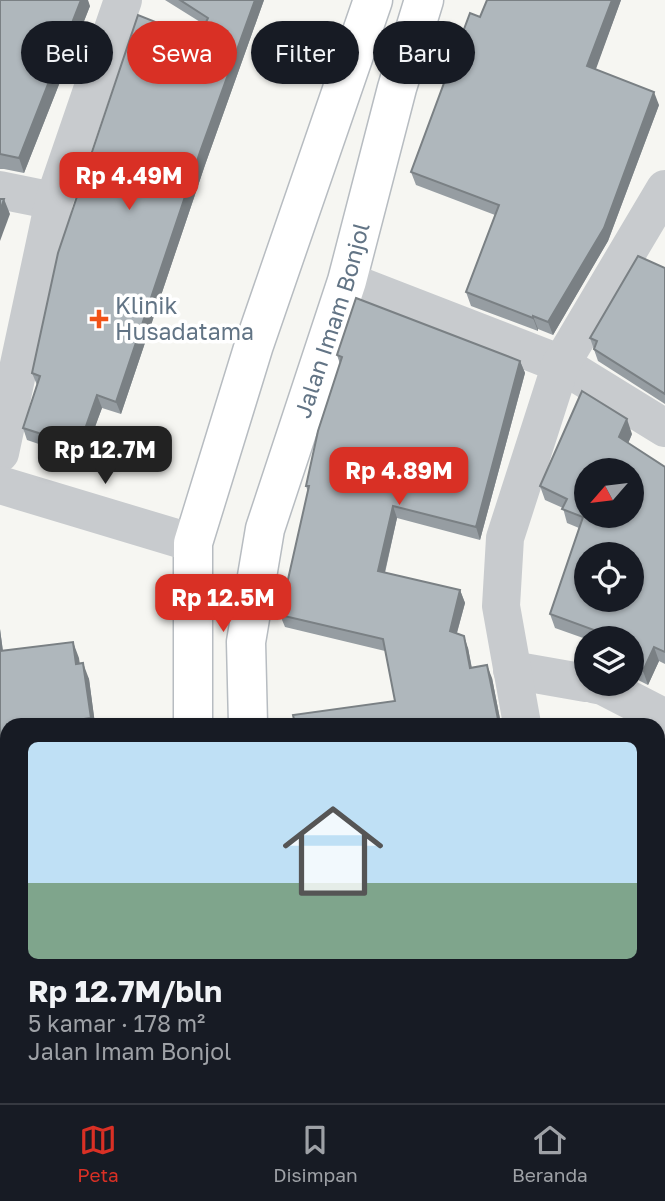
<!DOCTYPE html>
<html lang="id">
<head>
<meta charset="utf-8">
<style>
	:root { --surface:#171b24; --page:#242831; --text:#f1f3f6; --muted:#9ea1a6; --line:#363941; --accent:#d93025 }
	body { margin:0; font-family:"Golos Text",sans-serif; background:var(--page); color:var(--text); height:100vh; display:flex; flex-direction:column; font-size:26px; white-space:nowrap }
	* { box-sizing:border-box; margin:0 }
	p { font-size:23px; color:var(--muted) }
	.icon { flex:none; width:38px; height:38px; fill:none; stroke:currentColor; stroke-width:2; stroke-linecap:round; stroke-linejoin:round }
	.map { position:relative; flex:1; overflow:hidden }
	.sheet { position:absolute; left:0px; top:718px; width:665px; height:387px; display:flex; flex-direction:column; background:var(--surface); border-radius:21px 21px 0 0; box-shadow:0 2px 5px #0004 }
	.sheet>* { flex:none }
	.top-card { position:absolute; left:21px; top:21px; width:623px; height:63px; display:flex; gap:14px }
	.needle { width:46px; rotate:242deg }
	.controls { position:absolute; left:574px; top:458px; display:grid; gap:14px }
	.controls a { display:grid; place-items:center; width:70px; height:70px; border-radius:50%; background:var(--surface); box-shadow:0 2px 5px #0004; font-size:35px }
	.price { position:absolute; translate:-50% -60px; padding:0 16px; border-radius:14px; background:var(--accent); color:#fff; font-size:23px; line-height:46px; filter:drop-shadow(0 2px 4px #0008) }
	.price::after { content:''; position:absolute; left:50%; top:42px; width:21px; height:16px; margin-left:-10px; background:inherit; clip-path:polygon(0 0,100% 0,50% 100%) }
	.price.on { background:#222; color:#fff }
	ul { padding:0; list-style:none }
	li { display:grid; align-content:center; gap:14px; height:371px; padding:0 28px }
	li span { display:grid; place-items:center; height:217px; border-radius:10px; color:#555 }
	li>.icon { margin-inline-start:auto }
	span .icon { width:126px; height:126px; fill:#fffc; stroke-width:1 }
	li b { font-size:30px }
	.chip { padding:0 24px; border-radius:32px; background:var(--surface); box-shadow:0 2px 5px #0004; font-size:24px; line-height:63px }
	.chip.on { background:var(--accent); color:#fff }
	.dock { display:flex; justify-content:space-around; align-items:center; height:98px; border-top:2px solid var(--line); background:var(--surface); font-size:19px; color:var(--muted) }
	.dock a { display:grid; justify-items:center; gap:4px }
	.dock .on { color:var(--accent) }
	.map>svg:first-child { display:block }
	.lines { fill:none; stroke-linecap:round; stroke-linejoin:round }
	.secondary-casing { stroke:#b7bcc1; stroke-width:41 }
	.service { stroke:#c8cbce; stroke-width:19 }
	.minor { stroke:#c8cbce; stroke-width:38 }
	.secondary { stroke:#fff; stroke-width:38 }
	.wall { fill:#969da2 }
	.shaded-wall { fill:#7a8084 }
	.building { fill:#afb7bc; stroke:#7a8084; stroke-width:2; fill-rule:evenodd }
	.poi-dot { fill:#f15217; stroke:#fff; stroke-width:2.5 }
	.labels { text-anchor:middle; stroke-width:7; stroke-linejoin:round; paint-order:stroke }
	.poi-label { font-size:23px; fill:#627485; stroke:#fff; text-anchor:start }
	.street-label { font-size:23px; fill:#627485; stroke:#fff }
</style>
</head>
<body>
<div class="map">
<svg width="665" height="1103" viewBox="0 0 665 1103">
	<rect width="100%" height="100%" fill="#f6f6f2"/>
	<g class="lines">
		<g class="secondary-casing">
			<g id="secondary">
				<path d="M193,724V543L254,345L373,0"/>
				<path id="s1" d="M248,724L246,642L265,529L347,281L397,88L424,0"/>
				<path d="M267,1097L268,1103"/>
				<path d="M321,1097L322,1103"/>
			</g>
		</g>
		<path class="service" d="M57,1103L77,1097"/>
		<g class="minor">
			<path d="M0,190L54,201"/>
			<path d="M347,281L561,364L665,428"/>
			<path d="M0,453L54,201L123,0"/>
			<path d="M0,485L193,543"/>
			<path d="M512,670L586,683"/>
			<path d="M593,684L603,686L665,718"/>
			<path d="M522,724L501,606L505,538L561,364L665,189"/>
			<path d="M658,1028L665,1022"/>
			<path d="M594,1097L596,1103"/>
		</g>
		<use href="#secondary" class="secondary"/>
	</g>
	<g class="wall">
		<path d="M0,0L90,6L24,173L4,169H0Z"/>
		<path d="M165,0H264L205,165L121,414L102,408L83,459L27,440L23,428L37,385L32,373L205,25Z"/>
		<path d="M487,0H621L595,70L659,105L608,241L553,335L538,329V331L471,306L466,292L495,215L416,185L411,172L480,17Z"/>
		<path d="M665,268V404L598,361L590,338Z"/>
		<path d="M337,355L520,361L525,373L480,540L397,518L385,573L460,590L465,603L457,633L468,648L472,668L492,678L501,724H295L395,701L385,651L285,627L280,615L308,492L306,486L340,364Z"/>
		<path d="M632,434L628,443L665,467V664L659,661L648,685L632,677V639H586L555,628L550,614L579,528L567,523L563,508L545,500L540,486Z"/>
		<path d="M0,629L3,651L73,642L79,663L89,679L95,724H7V805L0,806Z"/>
		<path d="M7,817V852H1L0,849V825Z"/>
		<path d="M7,854V1094H0V856L5,855Z"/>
		<path d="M658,937L665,945V985L658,988Z"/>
	</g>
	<g class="shaded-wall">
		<path d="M81,0H88L90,6L24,173L19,158Z"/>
		<path d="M255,0H264L205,165L121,414L116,402L200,152Z"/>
		<path d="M612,0H621L592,80L587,66Z"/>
		<path d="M654,92L659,105L608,241L553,335L548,322Z"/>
		<path d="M4,199L10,214L0,241V211Z"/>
		<path d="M533,316L538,329V331L533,318Z"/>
		<path d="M520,361L525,373L480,540L476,527Z"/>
		<path d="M97,395L102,408L83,459L79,446Z"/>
		<path d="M627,419L632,434L625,451L619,437Z"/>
		<path d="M393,506L397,518L382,584L378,571Z"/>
		<path d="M460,590L465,603L454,643L450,631Z"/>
		<path d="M0,629L5,668L0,653Z"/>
		<path d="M464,636L468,648L474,681L470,668Z"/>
		<path d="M73,642L79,658L82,680L76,664Z"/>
		<path d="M654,647L659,661L648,685L643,671Z"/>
		<path d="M83,663L89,679L95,724H93L91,718Z"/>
		<path d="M487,665L492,678L501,724H499Z"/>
	</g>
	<g class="building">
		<path d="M0,0H81L19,158L0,154Z"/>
		<path d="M180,0H255L200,152L116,402L97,395L79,446L23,428L40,376L32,373L58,253L138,15L198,39L208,18Z"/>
		<path d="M487,0H612L587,66L654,92L604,228L548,322L533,316V318L466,292L499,205L411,172L470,13L480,17Z"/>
		<path d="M0,199H4L0,211Z"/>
		<path d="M638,256L665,268V394L594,349L597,341L590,338Z"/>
		<path d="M356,298L520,361L476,527L393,506L378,571L460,590L450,631L464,636L470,668L487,665L499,724H295L293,715L395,701L383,639L280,615L309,486H306L318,431L342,357L337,355Z"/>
		<path d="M582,391L627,419L619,437L665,467V652L654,647L643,671L632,665V639H603L605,634L550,614L583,517L562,509L567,499L540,486ZM586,471H632V516H586ZM586,555H632V600H586Z"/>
		<path d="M73,642L76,664L83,663L91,718L76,720L77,724H7V788L0,789V651Z"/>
		<path d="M7,817V835L5,834L0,833V825Z"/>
		<path d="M7,854V1074H0V856L5,855Z"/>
		<path d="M658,937L665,945V977L658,980Z"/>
		<path d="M665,1031V1103H607L610,1097H658V1039Z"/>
		<path d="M383,1097H571L575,1103H384Z"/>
	</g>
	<path class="poi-dot" d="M95.5 308.5h7v7h7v7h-7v7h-7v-7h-7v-7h7z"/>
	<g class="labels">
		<g class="poi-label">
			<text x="115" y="314">Klinik<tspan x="115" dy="26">Husadatama</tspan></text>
		</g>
		<g class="street-label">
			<text dy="8" stroke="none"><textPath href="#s1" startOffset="416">Jalan Imam Bonjol</textPath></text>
		</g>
	</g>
</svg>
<div class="controls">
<a><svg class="needle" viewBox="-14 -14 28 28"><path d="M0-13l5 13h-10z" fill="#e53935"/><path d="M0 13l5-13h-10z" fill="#9ea1a6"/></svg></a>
<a><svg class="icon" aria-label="locate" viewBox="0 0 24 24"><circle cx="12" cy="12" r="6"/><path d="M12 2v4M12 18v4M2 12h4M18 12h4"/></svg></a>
<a><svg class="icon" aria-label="layers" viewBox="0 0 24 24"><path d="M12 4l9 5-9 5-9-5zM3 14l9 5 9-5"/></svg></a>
</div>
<b class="price" style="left:129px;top:212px">Rp 4.49M</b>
<b class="price on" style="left:105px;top:486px">Rp 12.7M</b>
<b class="price" style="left:399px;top:507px">Rp 4.89M</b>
<b class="price" style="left:223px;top:634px">Rp 12.5M</b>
<div class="top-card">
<a class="chip">Beli</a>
<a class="chip on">Sewa</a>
<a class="chip">Filter</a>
<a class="chip">Baru</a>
</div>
<section class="sheet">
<ul>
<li><span style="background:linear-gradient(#bfe0f5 65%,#7fa58c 0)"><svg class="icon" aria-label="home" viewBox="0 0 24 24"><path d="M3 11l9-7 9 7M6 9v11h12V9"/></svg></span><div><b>Rp 12.7M/bln</b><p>5 kamar · 178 m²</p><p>Jalan Imam Bonjol</p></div></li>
</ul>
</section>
</div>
<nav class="dock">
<a class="on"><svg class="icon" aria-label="map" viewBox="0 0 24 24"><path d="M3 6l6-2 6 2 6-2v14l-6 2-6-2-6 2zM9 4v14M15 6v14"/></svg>Peta</a>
<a><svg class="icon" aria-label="saved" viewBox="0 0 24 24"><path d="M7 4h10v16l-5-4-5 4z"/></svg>Disimpan</a>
<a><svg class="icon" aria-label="home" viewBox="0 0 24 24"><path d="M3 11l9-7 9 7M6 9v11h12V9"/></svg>Beranda</a>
</nav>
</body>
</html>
